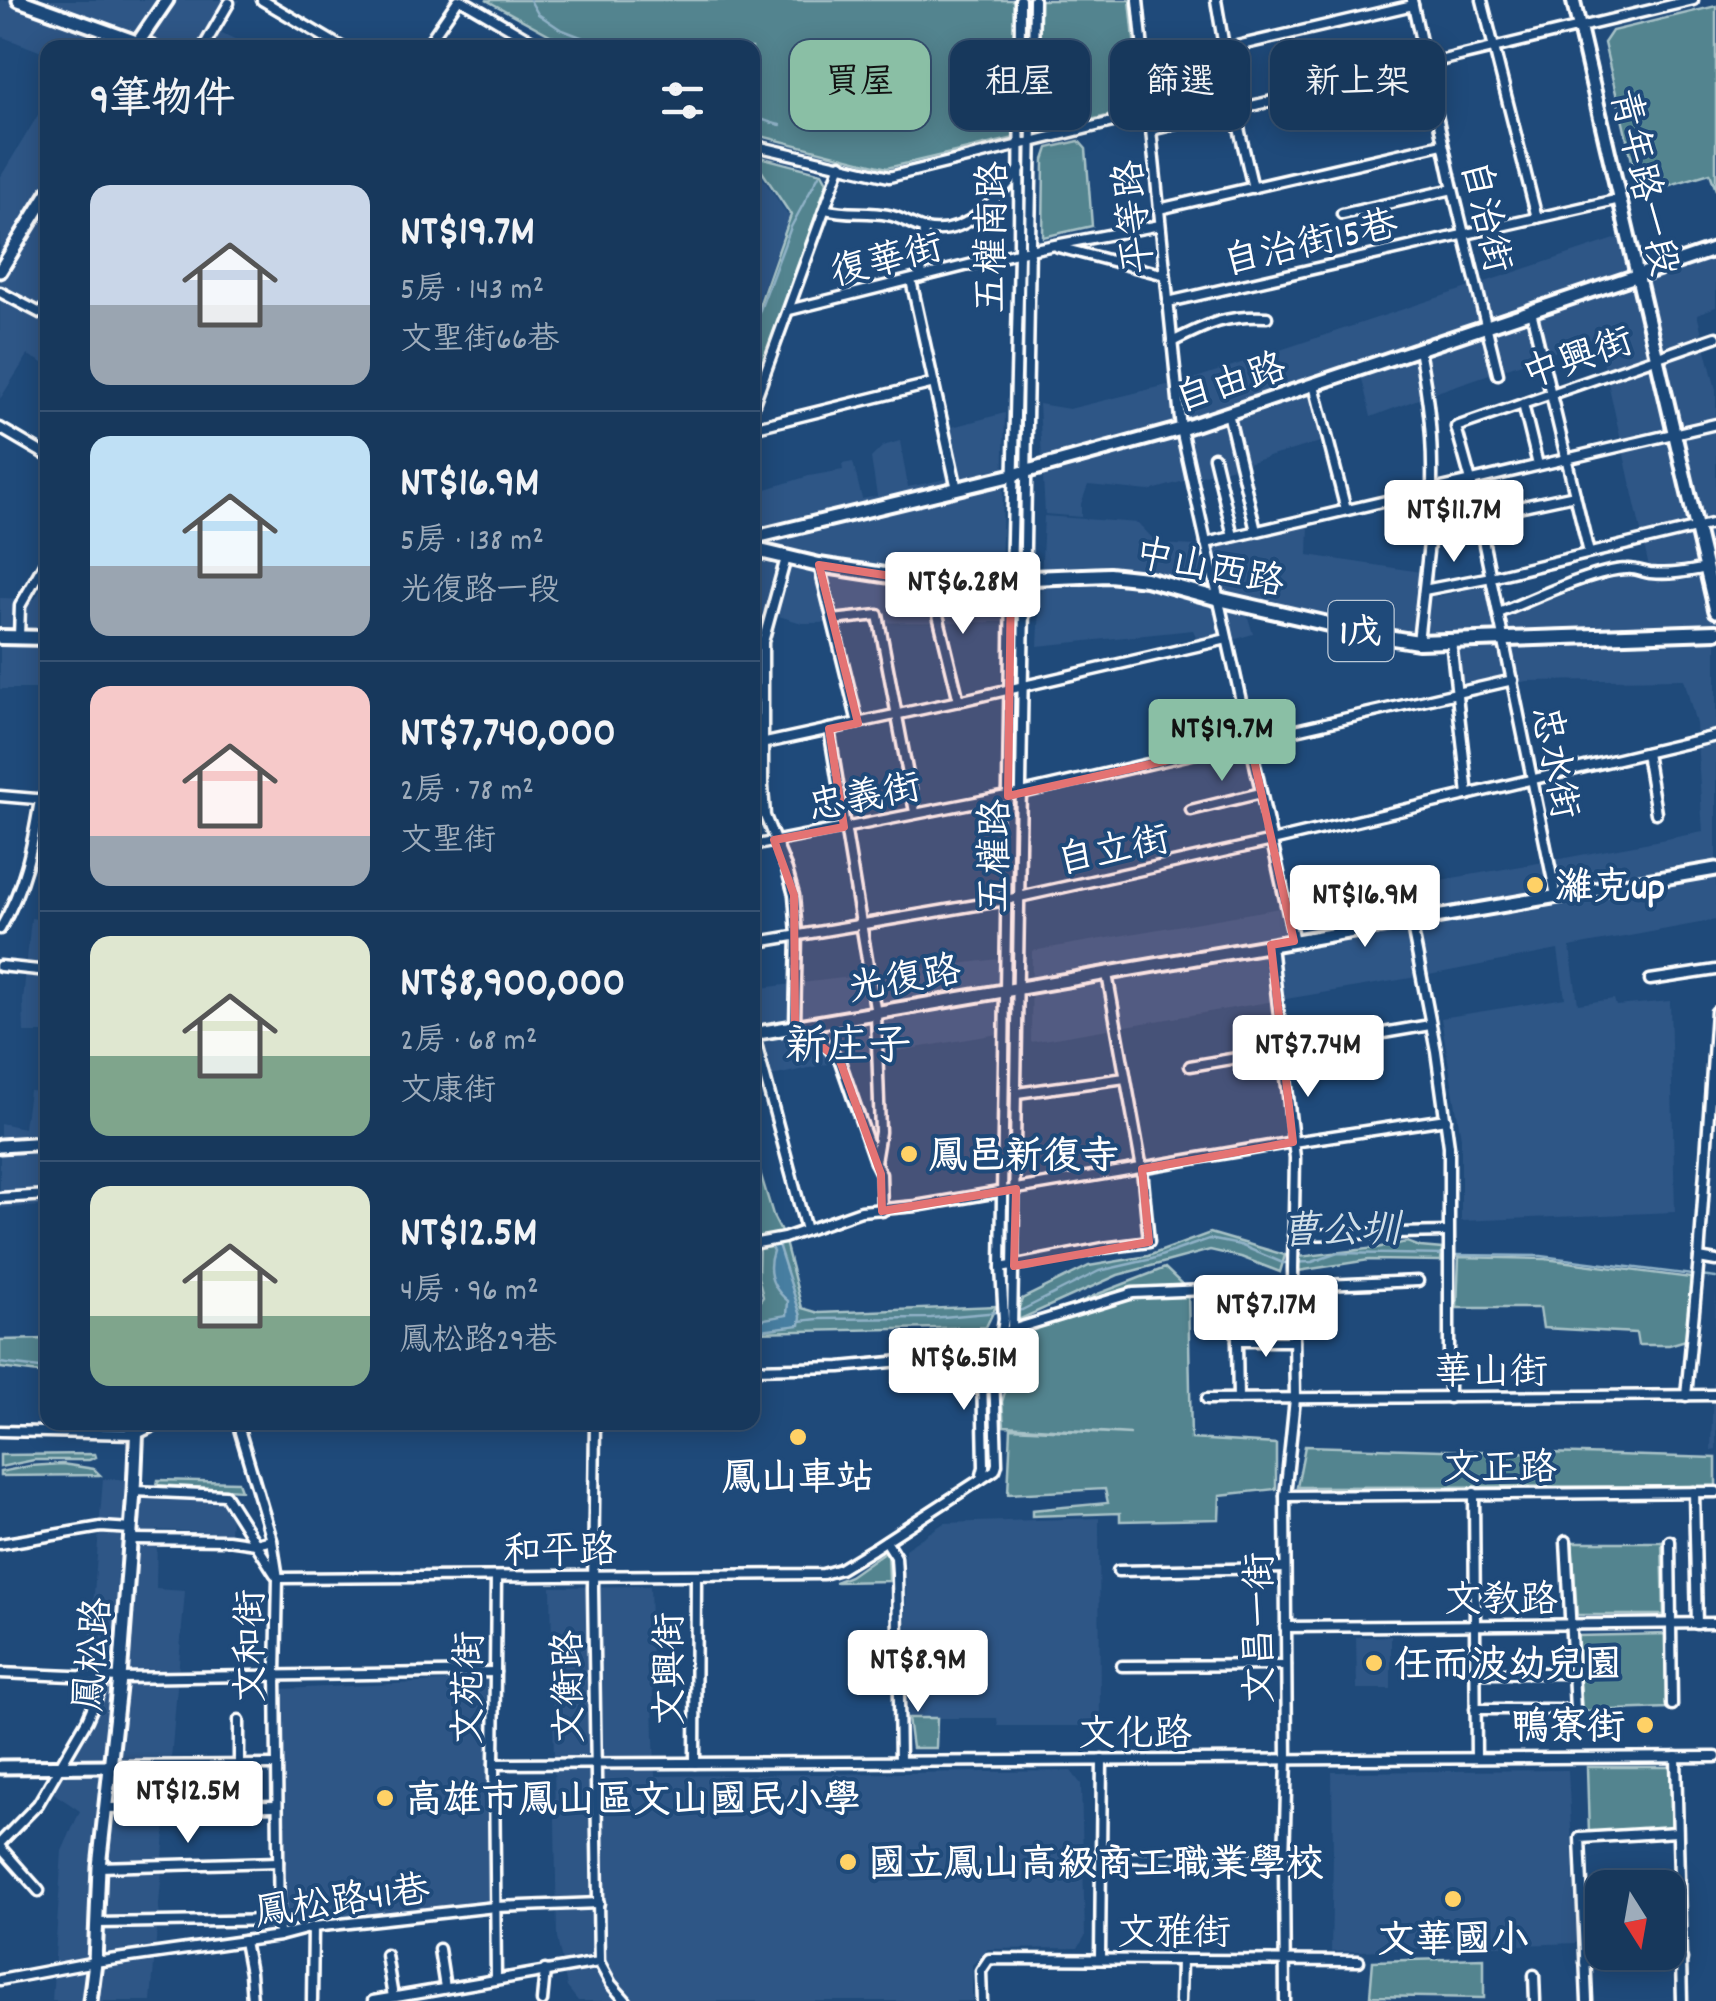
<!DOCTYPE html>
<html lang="zh-TW">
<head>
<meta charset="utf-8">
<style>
	:root { --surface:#17385c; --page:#203f62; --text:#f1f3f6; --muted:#9eacbb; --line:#365272; --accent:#8abfa5 }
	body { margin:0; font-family:Dekko,"LXGW WenKai TC",sans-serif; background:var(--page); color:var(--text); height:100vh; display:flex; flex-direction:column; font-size:38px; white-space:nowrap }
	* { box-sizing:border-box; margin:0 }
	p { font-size:32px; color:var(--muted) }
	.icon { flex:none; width:55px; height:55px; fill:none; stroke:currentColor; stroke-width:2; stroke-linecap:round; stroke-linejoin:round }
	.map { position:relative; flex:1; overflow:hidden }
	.panel { position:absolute; left:40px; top:40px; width:720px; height:1390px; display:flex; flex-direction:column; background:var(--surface); border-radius:20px; box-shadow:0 5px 25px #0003,0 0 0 2px var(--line) }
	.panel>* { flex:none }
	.top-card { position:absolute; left:790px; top:40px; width:775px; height:90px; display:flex; gap:20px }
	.needle { width:65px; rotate:169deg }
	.controls { position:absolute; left:1585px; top:1870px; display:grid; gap:20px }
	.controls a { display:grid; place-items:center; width:100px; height:100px; border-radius:20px; background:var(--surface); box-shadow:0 5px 25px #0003,0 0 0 2px var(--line); font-size:50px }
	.price { position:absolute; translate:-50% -85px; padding:0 22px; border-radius:10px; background:#fff; color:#222; font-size:32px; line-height:65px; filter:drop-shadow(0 2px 5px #0008) }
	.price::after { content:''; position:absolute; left:50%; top:60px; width:30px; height:22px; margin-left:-15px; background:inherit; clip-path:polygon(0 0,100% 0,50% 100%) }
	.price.current { background:var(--accent); color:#111 }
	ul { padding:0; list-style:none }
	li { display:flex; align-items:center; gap:30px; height:250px; padding:0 50px }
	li+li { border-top:2px solid var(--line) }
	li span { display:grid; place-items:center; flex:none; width:280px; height:200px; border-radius:20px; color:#555 }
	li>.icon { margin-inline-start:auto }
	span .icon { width:120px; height:120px; fill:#fffc; stroke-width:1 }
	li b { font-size:42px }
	h2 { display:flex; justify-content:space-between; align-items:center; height:120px; padding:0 50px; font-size:42px }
	.pill { padding:0 35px; border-radius:20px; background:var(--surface); box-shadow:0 5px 25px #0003,0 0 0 2px var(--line); font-size:35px; line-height:90px }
	.pill.current { background:var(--accent); color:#111 }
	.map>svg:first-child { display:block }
	.built { fill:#2e5686 }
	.green { fill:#52848f; stroke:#a8c2c7; stroke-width:2.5 }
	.water { fill:#467ea1; stroke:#90b2c7; stroke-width:2.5 }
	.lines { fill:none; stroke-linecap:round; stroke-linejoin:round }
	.stream { stroke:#90b2c7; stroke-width:2.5 }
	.street-casing { stroke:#fff; stroke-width:15 }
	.secondary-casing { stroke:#fff; stroke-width:19 }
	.primary-casing { stroke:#fff; stroke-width:20 }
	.street { stroke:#1f4a7a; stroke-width:8 }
	.secondary { stroke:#1f4a7a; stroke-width:11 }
	.primary { stroke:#1f4a7a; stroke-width:12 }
	.marked { fill:#e47373; fill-opacity:0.2; stroke:#e47373; stroke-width:8; stroke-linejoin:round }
	.poi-dot { fill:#ffd166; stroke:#1f4a7a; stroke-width:4 }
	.labels { text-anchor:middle; stroke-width:8; stroke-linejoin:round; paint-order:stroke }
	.shield { fill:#1f4a7a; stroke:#bcc9d7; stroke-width:2.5 }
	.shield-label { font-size:35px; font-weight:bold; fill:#fff }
	.street-label { font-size:38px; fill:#fff; stroke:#1f4a7a }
	.poi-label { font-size:38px; font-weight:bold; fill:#fff; stroke:#1f4a7a; text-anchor:start }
	.water-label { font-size:40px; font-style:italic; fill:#d1dfe8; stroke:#1f4a7a }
	.quarter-label { font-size:42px; fill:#fff; stroke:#1f4a7a }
</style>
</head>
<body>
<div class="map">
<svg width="1716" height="2001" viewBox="0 0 1716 2001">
	<rect width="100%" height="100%" fill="#1f4a7a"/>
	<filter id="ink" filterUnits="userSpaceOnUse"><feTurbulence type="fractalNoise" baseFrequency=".01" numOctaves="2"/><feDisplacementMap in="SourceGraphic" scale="20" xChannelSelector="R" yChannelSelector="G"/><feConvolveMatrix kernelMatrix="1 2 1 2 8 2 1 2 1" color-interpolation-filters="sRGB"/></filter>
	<g filter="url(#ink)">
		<g class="built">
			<path d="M0,0H239L220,32L251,47L48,48L47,54L0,36Z"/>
			<path d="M47,100V365L28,355L0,399V178Z"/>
			<path d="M753,167L756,168L789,217L753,315Z"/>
			<path d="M1621,237L1633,285L1716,258V307L1697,314L1716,390V920L1570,947L1578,1004L1614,999L1616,1006L1670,1001L1675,1212L1461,1221V1137L1441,1018L1565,998L1558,950L1429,975L1031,1042L1032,951L1533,864L1703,832L1696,724L1684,679L1526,681L1465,698L1457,650L1414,651L1247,614L1253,634L1202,649L1193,630L1038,646L1044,516L1138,523L1158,544L1216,547L1309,525L1308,555L1434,574L1436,597L1485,585L1496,620L1624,572L1652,581L1598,337L1434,393L1371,417L1361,375L1309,393L1324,441L1149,491L1088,485L1081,504V517L1045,514L1039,404L1069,409L1196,378Z"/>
			<path d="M1005,413L1001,570L1004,622L802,623L755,609L753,619V562H762L753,524V493L809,476L843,470L842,464L853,462L862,499L877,496L871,458L883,446L900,441L908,487L946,479L937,431Z"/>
			<path d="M47,578V689H0V598L35,599Z"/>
			<path d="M47,810L48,889H47L35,888Z"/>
			<path d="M31,918L47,921V1033H24L23,1001Z"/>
			<path d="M999,959L998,1034L851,1059L753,1080L752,989Z"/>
			<path d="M29,1091L47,1092V1206L0,1208V1123L24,1128Z"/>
			<path d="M1716,1289V1449L1711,1450Z"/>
			<path d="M103,1479L140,1480V1496L220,1499L231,1516L230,1533L157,1530L156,1589L185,1591L151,2001H52L62,1851L80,1811L52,1792L107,1686L87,1683Z"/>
			<path d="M1099,1518L1100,1726H998L997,1718H908L905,1549L944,1523Z"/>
			<path d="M650,1586L655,1776L1071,1771L1081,1784L1085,1936L1078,1948L988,1949L972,1965V2001H578L567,1987L557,1938L551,1587Z"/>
			<path d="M1391,1636V1689H1357L1356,1637Z"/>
			<path d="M486,1680L490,1907L318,1922L283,1928L282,1689Z"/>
			<path d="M1568,1770L1577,1943L1331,1952L1333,1855L1332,1772Z"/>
		</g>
		<g class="green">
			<path d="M486,0H1130L1141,108L887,168L753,134L752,48L572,47Z"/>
			<path d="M1716,6V190L1710,173L1640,194L1604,43L1612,31Z"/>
			<path d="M1079,141L1086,149L1092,226L1043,237L1044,160L1048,148Z"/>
			<path d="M760,157L822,173L827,182L753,398V323L791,215L759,167Z"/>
			<path d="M752,1146L774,1218L784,1238L802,1308L819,1313L996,1306L986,1327L753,1332V1309L763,1297L758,1277L759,1242L753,1218Z"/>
			<path d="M1210,1233L1285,1255L1280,1272L1241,1257L1210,1250L1118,1275L1014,1322L1022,1299L1089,1266L1148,1256Z"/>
			<path d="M1407,1242L1420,1247L1442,1249L1441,1261L1369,1260L1298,1271V1257L1376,1248Z"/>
			<path d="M1459,1257L1545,1259L1691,1278L1686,1340L1669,1345H1638L1636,1333L1543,1328L1540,1308H1457Z"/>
			<path d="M1165,1268L1188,1290L1191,1439L1276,1444V1489L1220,1495L1219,1519L1120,1521V1513L1032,1516V1510L1108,1503L1105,1489L1008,1494L1011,1428L1131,1434L1004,1426L1002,1402L1006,1389H1017L1018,1366L1024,1328L1098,1294Z"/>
			<path d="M47,1339V1374L0,1368V1340Z"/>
			<path d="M1305,1446L1716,1458V1486L1297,1487Z"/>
			<path d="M95,1454L96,1457L89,1460H34L0,1467V1455Z"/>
			<path d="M62,1464L94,1469L100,1475L0,1476V1472L30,1466Z"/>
			<path d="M158,1480L238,1482L241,1490L157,1485Z"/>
			<path d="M1572,1542H1662L1664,1615H1577Z"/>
			<path d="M884,1552H888L889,1581L835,1582L850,1576Z"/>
			<path d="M1667,1634L1668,1708L1582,1711L1577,1636Z"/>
			<path d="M908,1718H937L936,1748H912Z"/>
			<path d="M1587,1767H1673L1675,1829L1589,1834Z"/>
			<path d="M1484,1958V1998L1370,1996L1373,1961Z"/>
		</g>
		<path class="water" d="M777,1241L801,1316L800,1325L753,1331V1321L787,1315L788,1301C772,1288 766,1271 773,1251L769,1243Z"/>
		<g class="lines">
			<g class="stream">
				<path d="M530,0L538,14L560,29L594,42L596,48"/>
				<path d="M752,118C763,118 771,124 781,125"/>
				<path d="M752,331L791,227L819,175"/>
				<path d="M1454,1255L1541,1256L1716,1278"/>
				<path d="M800,1321L818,1319L931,1318L1022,1310L1099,1271L1152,1259L1209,1239L1240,1245L1283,1263L1312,1262L1338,1253L1446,1255"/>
				<path d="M0,1363L48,1369"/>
			</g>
			<g class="street-casing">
				<g id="street">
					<path d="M262,0L343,48"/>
					<path d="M462,0L544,48"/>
					<path d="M1138,0L1181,429L1294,941"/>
					<path d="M1216,0L1235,111L1253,188"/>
					<path d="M1412,0L1453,189L1498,374"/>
					<path d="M1482,0L1537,218"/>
					<path d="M203,48L229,3"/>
					<path d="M425,48L458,0"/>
					<path d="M1224,49L1413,5"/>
					<path d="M1151,130L1693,0"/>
					<path d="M752,145L889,177L1149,113"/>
					<path d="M825,209C846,215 866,211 888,215C901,217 912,226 925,229C967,238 998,198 1020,169"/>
					<path d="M1159,209L1442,144"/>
					<path d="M1342,214L1453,189"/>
					<path d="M1058,247L1165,275"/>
					<path d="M921,277L924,229"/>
					<path d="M911,280L957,489"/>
					<path d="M0,292L48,317"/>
					<path d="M1168,302L1620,199"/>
					<path d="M789,310L1029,250L1160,225"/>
					<path d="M1531,311L1589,553"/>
					<path d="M1172,342C1208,324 1225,315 1267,317"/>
					<path d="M1419,350C1429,400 1433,439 1432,490"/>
					<path d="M1314,385L1346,510"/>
					<path d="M1523,404L1538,465"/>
					<path d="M752,409L841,164"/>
					<path d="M1228,413L1256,531"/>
					<path d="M0,428L48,456"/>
					<path d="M752,428L934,383"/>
					<path d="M1214,457L1233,536"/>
					<path d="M1509,509L1575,495"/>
					<path d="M1206,543L1716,424"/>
					<path d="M786,558L763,642V786L765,816L787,870L794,895L797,934L795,1025L818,1036L840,1061L875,1162"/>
					<path d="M819,565L858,723"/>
					<path d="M930,582L959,701"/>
					<path d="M1424,590L1491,577L1716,523"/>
					<path d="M1499,613C1531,600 1595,569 1627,569C1635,568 1643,572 1650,573C1670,575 1687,572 1706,568"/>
					<path d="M833,620L878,615L915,812"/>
					<path d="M19,637L20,606L48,557"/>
					<path d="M1451,641L1468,795"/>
					<path d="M1418,642L1435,489"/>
					<path d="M829,729L876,1014L880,1132L875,1162L881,1174L882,1211"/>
					<path d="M752,746L959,701L1227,639"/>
					<path d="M1646,753L1656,813"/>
					<path d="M0,796L48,800"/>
					<path d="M1191,810L1261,793"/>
					<path d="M752,846L1022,793L1513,680"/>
					<path d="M1556,896L1471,481L1456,427L1716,337"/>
					<path d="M1411,921L1436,1051L1449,1146V1398"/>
					<path d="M0,929C25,886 32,848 40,800"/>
					<path d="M752,943L1006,900L1272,841L1716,736"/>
					<path d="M1271,945L1295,1158L1293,1269L1295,1399L1285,1496L1287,1759L1284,1859L1285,2001"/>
					<path d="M0,966L48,971"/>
					<path d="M1650,980L1716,970"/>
					<path d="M753,1032L806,1230"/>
					<path d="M1190,1066L1430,1025"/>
					<path d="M1017,1093L1125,1078"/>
					<path d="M0,1198L48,1195"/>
					<path d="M1293,1235L1448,1232"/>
					<path d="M752,1244L784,1238L861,1211L916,1206L1293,1142L1446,1119"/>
					<path d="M1699,1258L1716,1261"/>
					<path d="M1001,1268L1103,1248L1149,1242L1142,1169L1107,974"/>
					<path d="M1236,1288L1238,1399"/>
					<path d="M1008,1331L1133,1293L1418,1281"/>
					<path d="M1237,1341H1294"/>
					<path d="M752,1369L840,1367L963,1355L989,1356"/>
					<path d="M1686,1396L1699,1258L1716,1012"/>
					<path d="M1207,1399L1716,1395"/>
					<path d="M237,1422L272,1540L278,1578L276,1674L279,1936"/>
					<path d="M595,1422L593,1589L599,1962L611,1984L626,2001"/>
					<path d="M0,1431L137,1434L161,1422"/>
					<path d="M981,1479L984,1467L982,1372L986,1355L1002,1332L1004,1319L1001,1268L1011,578L1019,254L1020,0"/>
					<path d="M134,1491L225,1495L256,1544L272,1540"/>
					<path d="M1694,1492L1697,1624"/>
					<path d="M1474,1493L1476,1758"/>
					<path d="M1285,1496L1716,1492"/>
					<path d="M131,1539L228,1540L256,1544L275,1574"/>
					<path d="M886,1541L896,1557L897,1574L900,1761"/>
					<path d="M1566,1541L1575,1709"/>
					<path d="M1670,1541L1672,1705"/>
					<path d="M0,1544L101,1527L132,1529"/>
					<path d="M1118,1571L1285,1568"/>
					<path d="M496,1577L494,1764L496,1979"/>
					<path d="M278,1578L823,1574L840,1569L873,1549L995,1470L997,1464L994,1371C999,1356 1010,1346 1012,1330L1034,0"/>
					<path d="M1285,1627L1716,1623"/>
					<path d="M1122,1666L1286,1665"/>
					<path d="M0,1673L120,1678L495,1672"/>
					<path d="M1475,1673H1563"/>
					<path d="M1475,1709H1564"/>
					<path d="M1676,1757L1682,2001"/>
					<path d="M695,1763L696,1576"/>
					<path d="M494,1764L1716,1757"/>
					<path d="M239,1765V1720"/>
					<path d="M110,1766L277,1765"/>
					<path d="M106,1808L277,1806"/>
					<path d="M0,1843L38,1804L87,1720L106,1676"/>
					<path d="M0,1847L39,1891"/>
					<path d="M1102,1857L1284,1859"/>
					<path d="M99,1867L278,1862"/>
					<path d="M97,1923L278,1920"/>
					<path d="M244,1941L250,1973L252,2001"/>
					<path d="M439,1949L445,1988"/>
					<path d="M386,1955L393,1997"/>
					<path d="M1100,1958L1102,1760"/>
					<path d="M1585,1962L1682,1959"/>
					<path d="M1534,1975L1535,2001"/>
					<path d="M0,1980L95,1962L279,1936L313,1927L495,1907L599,1903"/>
					<path d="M312,2001L313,1927"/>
					<path d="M373,2001L599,1962"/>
					<path d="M542,2001L545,1970"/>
					<path d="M982,2001L981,1971L989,1959L1359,1961"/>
					<path d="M1180,2001L1181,1960"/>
					<path d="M1587,2001L1580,1838L1677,1832"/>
				</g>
			</g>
			<g class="secondary-casing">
				<g id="secondary">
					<path d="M19,0L153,48"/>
					<path d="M1573,0L1716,611"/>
					<path d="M137,44L167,0"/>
					<path d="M0,271L48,193"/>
					<path d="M752,538L1013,475L1181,429L1716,249"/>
					<path d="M752,1034L1716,869"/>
					<path d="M0,1146L48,1143"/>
					<path d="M0,1767L110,1766"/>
					<path d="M90,2001L95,1962L99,1867L120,1678L134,1491L137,1422"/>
				</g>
			</g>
			<g class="primary-casing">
				<g id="primary">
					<path d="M752,549L819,565L930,582L1109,575L1146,579L1223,600L1381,636L1418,642L1716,632"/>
					<path d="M0,637L48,638"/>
				</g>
			</g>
			<use href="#street" class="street"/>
			<use href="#secondary" class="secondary"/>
			<use href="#primary" class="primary"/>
		</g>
	</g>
	<path class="marked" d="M819,565L930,582L1011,578L1008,796L1250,742L1294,941L1271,945L1293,1142L1142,1169L1149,1242L1014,1266L1016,1189L882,1211L881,1174L840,1061L795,1025L794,895L774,840L844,827L829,729L858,723Z"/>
	<g class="poi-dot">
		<circle cx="1535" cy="885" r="10"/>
		<circle cx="909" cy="1154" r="10"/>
		<circle cx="798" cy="1437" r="10"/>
		<circle cx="1374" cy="1663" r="10"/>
		<circle cx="1645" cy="1725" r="10"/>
		<circle cx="385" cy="1798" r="10"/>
		<circle cx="848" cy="1862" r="10"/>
		<circle cx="1453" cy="1899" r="10"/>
	</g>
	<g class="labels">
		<rect class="shield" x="1328.5" y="601" width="65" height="60" rx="8"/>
		<g class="shield-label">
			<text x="1361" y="643">1戊</text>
		</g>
		<g class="street-label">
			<text transform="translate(1646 182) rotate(77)" y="13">青年路一段</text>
			<text transform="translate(1488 216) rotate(77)" y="13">自治街</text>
			<text transform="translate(1132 217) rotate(-96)" y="13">平等路</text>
			<text transform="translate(990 237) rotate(-89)" y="13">五權南路</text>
			<text transform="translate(1310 241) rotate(-13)" y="13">自治街15巷</text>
			<text transform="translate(886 258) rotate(-14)" y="13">復華街</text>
			<text transform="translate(1577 356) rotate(-19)" y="13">中興街</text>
			<text transform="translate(1230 381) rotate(-18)" y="13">自由路</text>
			<text transform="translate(1210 566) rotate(12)" y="13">中山西路</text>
			<text transform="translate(1557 762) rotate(79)" y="13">忠水街</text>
			<text transform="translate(864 795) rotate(-11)" y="13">忠義街</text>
			<text transform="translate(1113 848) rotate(-12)" y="13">自立街</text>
			<text transform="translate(993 856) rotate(-89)" y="13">五權路</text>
			<text transform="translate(904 977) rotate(-10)" y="13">光復路</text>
			<text x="1491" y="1383">華山街</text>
			<text x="1500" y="1479">文正路</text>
			<text transform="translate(560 1549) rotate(-1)" y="13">和平路</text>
			<text x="1501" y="1611">文教路</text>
			<text transform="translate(1258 1628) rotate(-90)" y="13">文昌一街</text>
			<text transform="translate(249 1646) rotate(-90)" y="13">文和街</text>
			<text transform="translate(91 1654) rotate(-85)" y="13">鳳松路</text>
			<text transform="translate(668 1669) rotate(-90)" y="13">文興街</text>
			<text transform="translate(567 1687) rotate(-91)" y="13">文衡路</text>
			<text transform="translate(467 1688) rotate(-89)" y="13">文苑街</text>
			<text x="1135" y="1745">文化路</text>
			<text transform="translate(342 1899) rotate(-8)" y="13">鳳松路41巷</text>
			<text x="1174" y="1944">文雅街</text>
		</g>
		<g class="poi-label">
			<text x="1555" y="898">濰克up</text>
			<text x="929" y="1167">鳳邑新復寺</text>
			<text x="798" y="1489" text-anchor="middle">鳳山車站</text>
			<text x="1394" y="1676">任而波幼兒園</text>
			<text x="1625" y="1738" text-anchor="end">鴨寮街</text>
			<text x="405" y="1811">高雄市鳳山區文山國民小學</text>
			<text x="868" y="1875">國立鳳山高級商工職業學校</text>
			<text x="1453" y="1951" text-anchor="middle">文華國小</text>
		</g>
		<g class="water-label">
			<text transform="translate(1340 1228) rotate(-1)" y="14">曹公圳</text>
		</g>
		<g class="quarter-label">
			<text x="848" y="1058">新庄子</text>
		</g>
	</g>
</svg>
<div class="controls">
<a><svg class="needle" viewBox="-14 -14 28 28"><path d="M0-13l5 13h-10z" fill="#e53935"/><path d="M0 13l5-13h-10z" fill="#9eacbb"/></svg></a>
</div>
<b class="price" style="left:1454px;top:565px">NT$11.7M</b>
<b class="price" style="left:963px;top:637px">NT$6.28M</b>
<b class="price current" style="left:1222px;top:784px">NT$19.7M</b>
<b class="price" style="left:1365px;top:950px">NT$16.9M</b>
<b class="price" style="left:1308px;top:1100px">NT$7.74M</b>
<b class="price" style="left:1266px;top:1360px">NT$7.17M</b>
<b class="price" style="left:964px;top:1413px">NT$6.51M</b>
<b class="price" style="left:918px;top:1715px">NT$8.9M</b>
<b class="price" style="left:188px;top:1846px">NT$12.5M</b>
<div class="top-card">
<a class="pill current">買屋</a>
<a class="pill">租屋</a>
<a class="pill">篩選</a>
<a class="pill">新上架</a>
</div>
<section class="panel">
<h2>9筆物件<svg class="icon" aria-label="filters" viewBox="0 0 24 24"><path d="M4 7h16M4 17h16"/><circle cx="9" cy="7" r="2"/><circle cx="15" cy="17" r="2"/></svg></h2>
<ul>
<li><span style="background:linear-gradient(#c9d6e8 60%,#9aa5b1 0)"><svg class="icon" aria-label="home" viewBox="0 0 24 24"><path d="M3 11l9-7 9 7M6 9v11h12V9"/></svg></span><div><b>NT$19.7M</b><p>5房 · 143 m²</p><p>文聖街66巷</p></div></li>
<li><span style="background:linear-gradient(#bfe0f5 65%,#9aa5b1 0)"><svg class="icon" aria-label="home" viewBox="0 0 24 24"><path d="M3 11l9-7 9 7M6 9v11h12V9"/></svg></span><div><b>NT$16.9M</b><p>5房 · 138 m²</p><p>光復路一段</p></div></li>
<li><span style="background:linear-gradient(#f6c9c9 75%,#9aa5b1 0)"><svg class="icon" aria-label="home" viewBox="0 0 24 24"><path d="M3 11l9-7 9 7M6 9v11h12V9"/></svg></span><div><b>NT$7,740,000</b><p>2房 · 78 m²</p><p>文聖街</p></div></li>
<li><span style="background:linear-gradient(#dfe7d0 60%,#7fa58c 0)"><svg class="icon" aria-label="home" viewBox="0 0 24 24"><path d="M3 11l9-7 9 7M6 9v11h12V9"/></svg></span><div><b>NT$8,900,000</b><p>2房 · 68 m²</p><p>文康街</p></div></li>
<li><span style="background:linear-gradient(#dfe7d0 65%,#7fa58c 0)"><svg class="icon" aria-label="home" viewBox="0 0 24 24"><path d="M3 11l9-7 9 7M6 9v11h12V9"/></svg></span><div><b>NT$12.5M</b><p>4房 · 96 m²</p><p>鳳松路29巷</p></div></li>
</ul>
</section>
</div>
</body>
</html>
